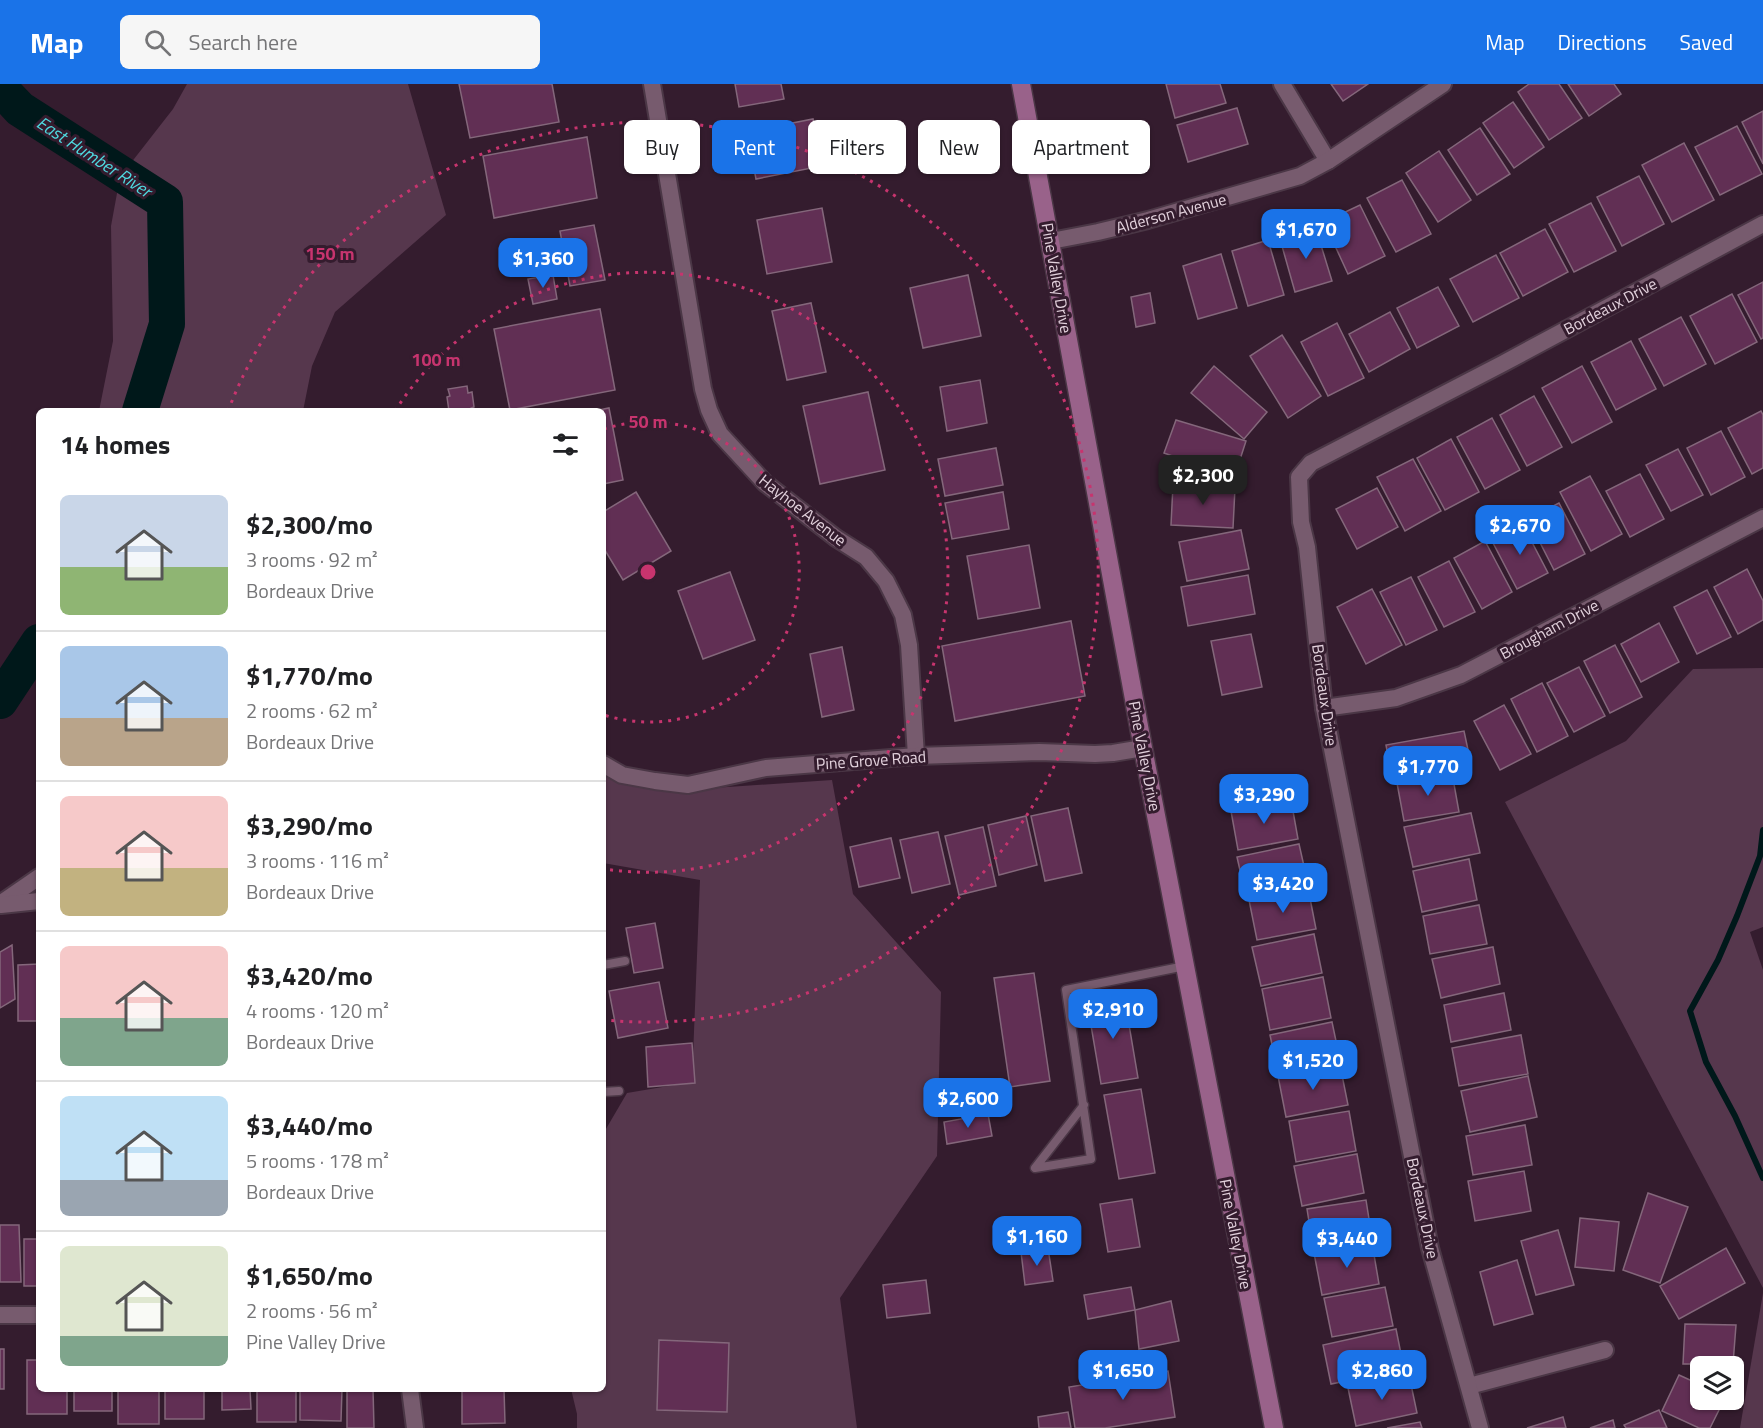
<!DOCTYPE html>
<html lang="en">
<head>
<meta charset="utf-8">
<style>
	:root { --surface:#fff; --page:#f6f6f6; --text:#202124; --muted:#757577; --line:#e0e0e0; --accent:#1a73e8 }
	body { margin:0; font-family:"Titillium Web",sans-serif; background:var(--page); color:var(--text); height:100vh; display:flex; flex-direction:column; font-size:22px; white-space:nowrap }
	* { box-sizing:border-box; margin:0 }
	p { font-size:20px; color:var(--muted) }
	.icon { flex:none; width:33px; height:33px; fill:none; stroke:currentColor; stroke-width:2; stroke-linecap:round; stroke-linejoin:round }
	.map { position:relative; flex:1; overflow:hidden }
	.sheet { position:absolute; left:36px; top:324px; width:570px; height:984px; display:flex; flex-direction:column; background:var(--surface); border-radius:9px; box-shadow:0 2px 4px #0004 }
	.sheet>* { flex:none }
	.guide { position:absolute; left:624px; top:36px; width:570px; height:54px; display:flex; gap:12px }
	.buttons { position:absolute; left:1690px; top:1272px; display:grid; gap:12px }
	.buttons a { display:grid; place-items:center; width:54px; height:54px; border-radius:9px; background:var(--surface); box-shadow:0 2px 4px #0004; font-size:30px }
	.price { position:absolute; translate:-50% -51px; padding:0 14px; border-radius:12px; background:var(--accent); color:#fff; font-size:20px; line-height:39px; filter:drop-shadow(0 2px 3px #0008) }
	.price::after { content:''; position:absolute; left:50%; top:36px; width:18px; height:14px; margin-left:-9px; background:inherit; clip-path:polygon(0 0,100% 0,50% 100%) }
	.price.current { background:#222; color:#fff }
	ul { padding:0; list-style:none }
	li { display:flex; align-items:center; gap:18px; height:150px; padding:0 24px }
	li+li { border-top:2px solid var(--line) }
	li span { display:grid; place-items:center; flex:none; width:168px; height:120px; border-radius:9px; color:#555 }
	li>.icon { margin-inline-start:auto }
	span .icon { width:72px; height:72px; fill:#fffc; stroke-width:1 }
	li b { font-size:26px }
	h2 { display:flex; justify-content:space-between; align-items:center; height:72px; padding:0 24px; font-size:26px }
	.tag { padding:0 21px; border-radius:9px; background:var(--surface); box-shadow:0 2px 4px #0004; font-size:21px; line-height:54px }
	.tag.current { background:var(--accent); color:#fff }
	header { display:flex; align-items:center; gap:36px; box-sizing:border-box; height:84px; padding:0 30px; background:var(--accent); color:#fff }
	header strong { font-size:28px }
	nav { display:flex; gap:33px; margin-inline-start:auto; font-size:21px }
	.search { width:420px; height:54px; background:var(--page); display:flex; align-items:center; gap:15px; box-sizing:border-box; padding:0 21px; border-radius:9px; color:var(--muted); font-size:22px }
	.map>svg:first-child { display:block }
	.green { fill:#56374d }
	.lines { fill:none; stroke-linecap:round; stroke-linejoin:round }
	.stream { stroke:#00181a; stroke-width:6 }
	.river { stroke:#00181a; stroke-width:36 }
	.building { fill:#612f54; stroke:#84677b; stroke-width:1.5 }
	.lane-casing { stroke:#4b3746; stroke-width:11 }
	.street-casing { stroke:#4b3746; stroke-width:20 }
	.secondary-casing { stroke:#4b3746; stroke-width:21 }
	.lane { stroke:#775b6e; stroke-width:8 }
	.street { stroke:#775b6e; stroke-width:16 }
	.secondary { stroke:#99628a; stroke-width:18 }
	.ring { fill:none; stroke:#c7346e; stroke-width:3; stroke-dasharray:3 6 }
	.labels { text-anchor:middle; stroke-width:6; stroke-linejoin:round; paint-order:stroke }
	.street-label { font-size:16px; fill:#e3d2dd; stroke:#341c2e }
	.water-label { font-size:18px; font-style:italic; fill:#4fdae0; stroke:#341c2e }
	.centre { fill:#c7346e; stroke:#341c2e; stroke-width:3 }
	.ring-label { font-size:18px; text-anchor:middle; font-weight:bold; fill:#c7346e; stroke:#341c2e; stroke-width:6; stroke-linejoin:round; paint-order:stroke }
</style>
</head>
<body>
<header>
<strong>Map</strong>
<div class="search"><svg class="icon" aria-label="search" viewBox="0 0 24 24"><circle cx="10" cy="10" r="6"/><path d="M15 15l6 6"/></svg>Search here</div>
<nav><a>Map</a><a>Directions</a><a>Saved</a></nav>
</header>
<div class="map">
<svg width="1763" height="1344" viewBox="0 0 1763 1344">
	<rect width="100%" height="100%" fill="#341c2e"/>
	<g class="green">
		<path d="M187,0H408L446,131L335,228L312,282L303,327H99L113,257L111,142L120,93L173,25Z"/>
		<path d="M1763,584V843L1750,848L1763,886V1204L1505,718L1626,657L1693,585Z"/>
		<path d="M603,686L669,707L832,696L853,810L941,908L937,1072L840,1214L857,1344H577V1330L571,1305H603V1050L627,1009L692,998L700,796L603,779Z"/>
		<path d="M1763,1209V1344H1740Z"/>
	</g>
	<g class="lines">
		<path class="stream" d="M1763,746L1760,772L1737,832L1718,876L1690,927L1706,978L1735,1032L1763,1094"/>
		<g class="river">
			<path d="M0,4L20,25L165,118L167,240L140,327"/>
			<path d="M0,617L39,558"/>
		</g>
	</g>
	<g class="building">
		<path d="M459,0H552L559,38L470,54Z"/>
		<path d="M735,0H781L784,15L739,23Z"/>
		<path d="M1166,0H1220L1226,19L1175,34Z"/>
		<path d="M1331,0H1368L1343,17Z"/>
		<path d="M1529,0H1559L1582,34L1549,56L1518,8Z"/>
		<path d="M1568,0H1614L1621,10L1589,32Z"/>
		<path d="M1513,18L1544,63L1514,84L1483,39Z"/>
		<path d="M1237,24L1248,60L1188,78L1177,41Z"/>
		<path d="M1763,27V80L1742,38Z"/>
		<path d="M813,35L822,82L756,95L747,48Z"/>
		<path d="M1737,42L1762,90L1720,111L1695,63Z"/>
		<path d="M1480,44L1510,90L1477,111L1448,66Z"/>
		<path d="M587,53L597,114L494,134L483,72Z"/>
		<path d="M1684,59L1714,116L1672,138L1642,81Z"/>
		<path d="M1439,67L1471,116L1438,138L1406,89Z"/>
		<path d="M1639,92L1664,140L1622,162L1597,113Z"/>
		<path d="M1402,96L1431,150L1396,168L1367,114Z"/>
		<path d="M1591,119L1616,167L1574,188L1549,140Z"/>
		<path d="M1360,121L1385,172L1348,190L1324,138Z"/>
		<path d="M822,124L832,178L767,190L757,136Z"/>
		<path d="M594,141L605,196L570,202L560,147Z"/>
		<path d="M1316,145L1332,197L1295,208L1280,155Z"/>
		<path d="M1545,145L1568,188L1523,212L1500,169Z"/>
		<path d="M1268,156L1284,211L1248,222L1232,167Z"/>
		<path d="M1221,170L1237,224L1198,235L1183,182Z"/>
		<path d="M1496,171L1519,214L1473,238L1450,195Z"/>
		<path d="M553,191L557,215L533,220L528,195Z"/>
		<path d="M968,191L981,252L923,264L910,204Z"/>
		<path d="M1763,198V254L1761,255L1738,211Z"/>
		<path d="M1438,203L1459,242L1417,264L1397,224Z"/>
		<path d="M1150,209L1155,239L1136,243L1131,213Z"/>
		<path d="M1732,210L1757,258L1715,280L1690,232Z"/>
		<path d="M811,219L826,288L787,296L772,227Z"/>
		<path d="M600,225L615,306L510,326L494,245Z"/>
		<path d="M1390,228L1410,265L1369,288L1349,250Z"/>
		<path d="M1681,233L1706,280L1664,302L1639,255Z"/>
		<path d="M1337,239L1364,294L1328,312L1301,258Z"/>
		<path d="M1282,251L1321,312L1288,334L1250,272Z"/>
		<path d="M1631,257L1656,305L1616,326L1591,278Z"/>
		<path d="M1214,282L1267,328L1244,355L1191,309Z"/>
		<path d="M1582,282L1612,338L1572,359L1542,304Z"/>
		<path d="M980,296L987,339L947,347L940,303Z"/>
		<path d="M467,302L468,309L472,308L474,323L471,324V327H449L447,313L450,312L448,305Z"/>
		<path d="M868,308L885,386L820,400L803,322Z"/>
		<path d="M1534,312L1562,363L1527,382L1500,331Z"/>
		<path d="M609,324L623,396L603,400V327H594Z"/>
		<path d="M1761,327L1763,331V384L1752,390L1728,344Z"/>
		<path d="M1492,334L1520,386L1485,405L1457,353Z"/>
		<path d="M1176,336L1246,357L1234,394L1164,369Z"/>
		<path d="M1721,347L1745,393L1711,411L1687,364Z"/>
		<path d="M1451,355L1479,408L1445,426L1417,374Z"/>
		<path d="M996,364L1003,401L945,412L938,375Z"/>
		<path d="M1678,365L1703,411L1671,427L1646,381Z"/>
		<path d="M1413,375L1441,427L1405,447L1377,393Z"/>
		<path d="M1640,390L1664,435L1630,453L1606,407Z"/>
		<path d="M1590,392L1622,450L1591,467L1560,408Z"/>
		<path d="M1173,401L1235,404L1233,444L1171,441Z"/>
		<path d="M1377,404L1398,443L1357,465L1336,425Z"/>
		<path d="M636,408L671,467L623,496L603,463V428Z"/>
		<path d="M1003,408L1009,445L952,455L945,419Z"/>
		<path d="M1559,419L1585,470L1554,486L1528,435Z"/>
		<path d="M1522,439L1548,489L1517,505L1491,455Z"/>
		<path d="M1241,446L1249,485L1187,497L1179,458Z"/>
		<path d="M1485,457L1512,508L1482,525L1454,474Z"/>
		<path d="M1029,461L1040,524L978,535L967,472Z"/>
		<path d="M1449,477L1475,528L1444,543L1418,493Z"/>
		<path d="M1747,485L1763,517V536L1738,550L1714,503Z"/>
		<path d="M730,488L755,556L703,575L678,507Z"/>
		<path d="M1248,491L1255,530L1188,542L1181,503Z"/>
		<path d="M1411,493L1437,546L1406,561L1380,508Z"/>
		<path d="M1372,505L1402,561L1366,580L1337,523Z"/>
		<path d="M1707,506L1731,553L1697,570L1674,523Z"/>
		<path d="M1071,537L1085,612L955,637L942,562Z"/>
		<path d="M1659,539L1679,578L1641,598L1621,560Z"/>
		<path d="M1251,550L1262,603L1222,611L1211,557Z"/>
		<path d="M1615,561L1642,613L1610,629L1584,577Z"/>
		<path d="M842,563L854,626L822,633L810,570Z"/>
		<path d="M1579,583L1605,632L1574,648L1547,599Z"/>
		<path d="M1542,599L1568,652L1537,668L1511,615Z"/>
		<path d="M1504,621L1531,670L1500,686L1474,637Z"/>
		<path d="M1464,647L1471,680L1392,694L1386,661Z"/>
		<path d="M1452,689L1459,728L1404,737L1397,699Z"/>
		<path d="M1291,716L1298,755L1238,766L1231,727Z"/>
		<path d="M1068,724L1082,789L1045,797L1031,732Z"/>
		<path d="M1471,729L1480,769L1413,783L1404,743Z"/>
		<path d="M1026,732L1037,781L999,791L988,741Z"/>
		<path d="M983,743L996,802L959,811L945,752Z"/>
		<path d="M938,748L950,800L912,809L900,756Z"/>
		<path d="M891,754L900,794L859,803L850,763Z"/>
		<path d="M1299,760L1308,800L1246,813L1237,773Z"/>
		<path d="M1469,775L1477,816L1422,828L1413,787Z"/>
		<path d="M1308,804L1316,845L1257,856L1249,816Z"/>
		<path d="M1479,821L1487,860L1430,870L1423,832Z"/>
		<path d="M655,839L663,884L634,889L626,844Z"/>
		<path d="M1314,850L1322,889L1261,902L1252,863Z"/>
		<path d="M12,861L15,915L0,924V868Z"/>
		<path d="M1493,863L1500,900L1441,914L1432,875Z"/>
		<path d="M39,880V937H18V881Z"/>
		<path d="M1034,889L1050,997L1010,1003L994,894Z"/>
		<path d="M1323,893L1331,934L1270,946L1262,905Z"/>
		<path d="M659,898L668,944L618,954L609,907Z"/>
		<path d="M1504,909L1511,946L1451,958L1444,921Z"/>
		<path d="M1124,911L1138,994L1101,1000L1087,918Z"/>
		<path d="M1332,938L1340,976L1278,989L1270,951Z"/>
		<path d="M1521,951L1528,990L1459,1002L1452,964Z"/>
		<path d="M692,959L695,999L648,1003L646,963Z"/>
		<path d="M1340,981L1348,1021L1286,1033L1278,992Z"/>
		<path d="M1528,992L1537,1033L1470,1048L1461,1007Z"/>
		<path d="M1141,1005L1155,1089L1119,1095L1104,1011Z"/>
		<path d="M1349,1027L1356,1067L1296,1078L1289,1037Z"/>
		<path d="M988,1030L992,1052L947,1060L944,1038Z"/>
		<path d="M1525,1041L1532,1081L1473,1091L1466,1052Z"/>
		<path d="M1357,1070L1364,1109L1302,1122L1294,1082Z"/>
		<path d="M1524,1087L1531,1127L1475,1137L1468,1097Z"/>
		<path d="M1648,1109L1688,1123L1660,1199L1623,1186Z"/>
		<path d="M1132,1115L1140,1163L1108,1168L1100,1120Z"/>
		<path d="M1366,1116L1372,1154L1313,1163L1307,1125Z"/>
		<path d="M1580,1134L1619,1138L1614,1187L1575,1183Z"/>
		<path d="M0,1141H19L21,1198H0Z"/>
		<path d="M1558,1146L1574,1201L1536,1211L1521,1157Z"/>
		<rect x="24" y="1155" width="15" height="47"/>
		<path d="M1372,1159L1379,1200L1322,1211L1314,1169Z"/>
		<path d="M1048,1164L1053,1197L1025,1201L1021,1168Z"/>
		<path d="M1726,1164L1745,1199L1679,1235L1660,1202Z"/>
		<path d="M1517,1176L1533,1230L1494,1241L1480,1188Z"/>
		<path d="M926,1196L930,1229L887,1234L883,1201Z"/>
		<path d="M1131,1203L1135,1226L1088,1235L1084,1211Z"/>
		<path d="M1385,1203L1393,1242L1332,1253L1324,1214Z"/>
		<path d="M1171,1217L1179,1257L1139,1265L1135,1226Z"/>
		<path d="M1685,1240L1736,1241L1733,1280H1683Z"/>
		<path d="M1396,1245L1404,1285L1331,1300L1323,1261Z"/>
		<path d="M659,1256L729,1259L727,1328L657,1326Z"/>
		<rect x="0" y="1265" width="4" height="40"/>
		<path d="M27,1276H39V1305H67V1330H27Z"/>
		<path d="M1168,1287L1175,1333L1105,1344H1075L1069,1303Z"/>
		<path d="M1409,1291L1417,1329L1356,1342L1348,1304Z"/>
		<path d="M1679,1291L1701,1301V1316H1724L1710,1344H1699L1662,1327Z"/>
		<rect x="74" y="1305" width="38" height="22"/>
		<rect x="118" y="1305" width="41" height="35"/>
		<rect x="165" y="1305" width="39" height="30"/>
		<path d="M222,1305H250L251,1325L222,1326Z"/>
		<rect x="257" y="1305" width="39" height="33"/>
		<path d="M300,1305H342L341,1337L300,1336Z"/>
		<path d="M347,1305H373L374,1344H347Z"/>
		<path d="M462,1305H504L505,1339L462,1340Z"/>
		<path d="M1659,1326L1667,1344H1626L1624,1341Z"/>
		<path d="M1068,1328L1071,1344H1039L1038,1333Z"/>
		<path d="M1563,1333L1566,1344H1527Z"/>
		<path d="M1613,1336L1615,1344H1590Z"/>
		<path d="M1420,1338L1422,1344H1387Z"/>
	</g>
	<g class="lines">
		<g class="lane-casing">
			<g id="lane">
				<path d="M603,881L625,877"/>
				<path d="M603,1008L619,1007"/>
				<path d="M1084,1021L1035,1084L1091,1075L1066,906L1185,882"/>
			</g>
		</g>
		<g class="street-casing">
			<g id="street">
				<path d="M652,0L703,305L709,326L720,350L765,399L836,454L866,473L886,497L903,531L909,561L916,672"/>
				<path d="M1282,0L1328,77"/>
				<path d="M1051,157L1098,148L1148,136L1300,92L1328,77L1443,0"/>
				<path d="M1324,624L1396,614L1461,591L1763,434"/>
				<path d="M603,680L622,691L655,697L688,701L766,684L916,672L1039,668L1095,670L1113,669L1143,664"/>
				<path d="M0,820L39,793"/>
				<path d="M1,821L39,817"/>
				<path d="M0,1231H39"/>
				<path d="M1469,1302L1605,1266"/>
				<path d="M410,1305L415,1344"/>
				<path d="M1480,1344L1430,1164L1324,624L1307,463L1301,438L1299,393L1311,379L1502,280L1763,140"/>
			</g>
		</g>
		<g class="secondary-casing">
			<path id="secondary" d="M1021,0L1143,664L1274,1344"/>
		</g>
		<use href="#lane" class="lane"/>
		<use href="#street" class="street"/>
		<use href="#secondary" class="secondary"/>
	</g>
	<g class="ring">
		<path d="M604 345A150 150 0 1 1 604 631"/>
		<path d="M395 327A300 300 0 1 1 604 785"/>
		<path d="M228 327A450 450 0 1 1 605 936"/>
	</g>
	<g class="labels">
		<g class="street-label">
			<text transform="translate(1171 129) rotate(-15)" y="6">Alderson Avenue</text>
			<text transform="translate(1057 194) rotate(80)" y="6">Pine Valley Drive</text>
			<text transform="translate(1610 222) rotate(-28)" y="6">Bordeaux Drive</text>
			<text transform="translate(803 426) rotate(38)" y="6">Hayhoe Avenue</text>
			<text transform="translate(1549 545) rotate(-28)" y="6">Brougham Drive</text>
			<text transform="translate(1325 611) rotate(82)" y="6">Bordeaux Drive</text>
			<text transform="translate(1145 672) rotate(79)" y="6">Pine Valley Drive</text>
			<text transform="translate(871 676) rotate(-4)" y="6">Pine Grove Road</text>
			<text transform="translate(1423 1124) rotate(78)" y="6">Bordeaux Drive</text>
			<text transform="translate(1236 1150) rotate(79)" y="6">Pine Valley Drive</text>
		</g>
		<g class="water-label">
			<text transform="translate(94 73) rotate(33)" y="6">East Humber River</text>
		</g>
	</g>
	<circle cx="648" cy="488" r="9" class="centre"/>
	<g class="ring-label">
		<text x="330" y="176">150 m</text>
		<text x="436" y="282">100 m</text>
		<text x="648" y="344">50 m</text>
	</g>
</svg>
<div class="buttons">
<a><svg class="icon" aria-label="layers" viewBox="0 0 24 24"><path d="M12 4l9 5-9 5-9-5zM3 14l9 5 9-5"/></svg></a>
</div>
<b class="price" style="left:1306px;top:176px">$1,670</b>
<b class="price" style="left:543px;top:205px">$1,360</b>
<b class="price current" style="left:1203px;top:422px">$2,300</b>
<b class="price" style="left:1520px;top:472px">$2,670</b>
<b class="price" style="left:1428px;top:713px">$1,770</b>
<b class="price" style="left:1264px;top:741px">$3,290</b>
<b class="price" style="left:1283px;top:830px">$3,420</b>
<b class="price" style="left:1113px;top:956px">$2,910</b>
<b class="price" style="left:1313px;top:1007px">$1,520</b>
<b class="price" style="left:968px;top:1045px">$2,600</b>
<b class="price" style="left:1037px;top:1183px">$1,160</b>
<b class="price" style="left:1347px;top:1185px">$3,440</b>
<b class="price" style="left:1123px;top:1317px">$1,650</b>
<b class="price" style="left:1382px;top:1317px">$2,860</b>
<div class="guide">
<a class="tag">Buy</a>
<a class="tag current">Rent</a>
<a class="tag">Filters</a>
<a class="tag">New</a>
<a class="tag">Apartment</a>
</div>
<section class="sheet">
<h2>14 homes<svg class="icon" aria-label="filters" viewBox="0 0 24 24"><path d="M4 7h16M4 17h16"/><circle cx="9" cy="7" r="2"/><circle cx="15" cy="17" r="2"/></svg></h2>
<ul>
<li><span style="background:linear-gradient(#c9d6e8 60%,#8fb573 0)"><svg class="icon" aria-label="home" viewBox="0 0 24 24"><path d="M3 11l9-7 9 7M6 9v11h12V9"/></svg></span><div><b>$2,300/mo</b><p>3 rooms · 92 m²</p><p>Bordeaux Drive</p></div></li>
<li><span style="background:linear-gradient(#a9c7e8 60%,#b9a48a 0)"><svg class="icon" aria-label="home" viewBox="0 0 24 24"><path d="M3 11l9-7 9 7M6 9v11h12V9"/></svg></span><div><b>$1,770/mo</b><p>2 rooms · 62 m²</p><p>Bordeaux Drive</p></div></li>
<li><span style="background:linear-gradient(#f6c9c9 60%,#c2b280 0)"><svg class="icon" aria-label="home" viewBox="0 0 24 24"><path d="M3 11l9-7 9 7M6 9v11h12V9"/></svg></span><div><b>$3,290/mo</b><p>3 rooms · 116 m²</p><p>Bordeaux Drive</p></div></li>
<li><span style="background:linear-gradient(#f6c9c9 60%,#7fa58c 0)"><svg class="icon" aria-label="home" viewBox="0 0 24 24"><path d="M3 11l9-7 9 7M6 9v11h12V9"/></svg></span><div><b>$3,420/mo</b><p>4 rooms · 120 m²</p><p>Bordeaux Drive</p></div></li>
<li><span style="background:linear-gradient(#bfe0f5 70%,#9aa5b1 0)"><svg class="icon" aria-label="home" viewBox="0 0 24 24"><path d="M3 11l9-7 9 7M6 9v11h12V9"/></svg></span><div><b>$3,440/mo</b><p>5 rooms · 178 m²</p><p>Bordeaux Drive</p></div></li>
<li><span style="background:linear-gradient(#dfe7d0 75%,#7fa58c 0)"><svg class="icon" aria-label="home" viewBox="0 0 24 24"><path d="M3 11l9-7 9 7M6 9v11h12V9"/></svg></span><div><b>$1,650/mo</b><p>2 rooms · 56 m²</p><p>Pine Valley Drive</p></div></li>
</ul>
</section>
</div>
</body>
</html>
